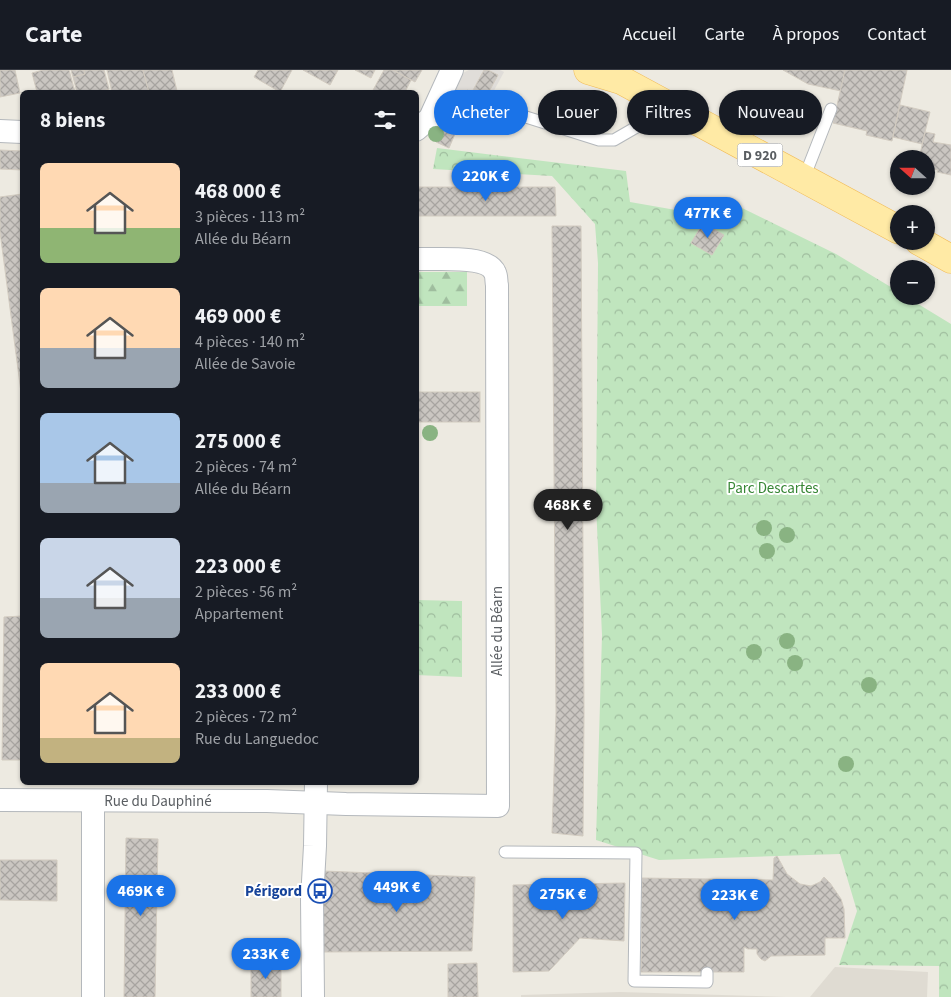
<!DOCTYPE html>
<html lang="fr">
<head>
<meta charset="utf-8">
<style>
	:root { --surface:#171b24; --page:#242831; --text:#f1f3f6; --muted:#9ea1a6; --line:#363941; --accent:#1a73e8 }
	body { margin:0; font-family:"Source Sans 3",sans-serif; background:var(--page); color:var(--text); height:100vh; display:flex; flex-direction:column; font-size:19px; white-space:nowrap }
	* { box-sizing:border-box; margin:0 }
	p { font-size:16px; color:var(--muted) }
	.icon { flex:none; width:28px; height:28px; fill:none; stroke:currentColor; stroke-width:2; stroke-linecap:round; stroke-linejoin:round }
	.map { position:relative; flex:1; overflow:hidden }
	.panel { position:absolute; left:20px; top:20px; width:399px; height:695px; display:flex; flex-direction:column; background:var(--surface); border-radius:8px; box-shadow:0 1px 4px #0004 }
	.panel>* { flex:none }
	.hud { position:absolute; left:434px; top:20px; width:441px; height:45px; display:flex; gap:10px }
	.needle { width:32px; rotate:291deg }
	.controls { position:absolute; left:890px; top:80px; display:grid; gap:10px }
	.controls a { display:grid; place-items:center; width:45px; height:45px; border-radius:50%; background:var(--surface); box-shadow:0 1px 4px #0004; font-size:25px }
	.price { position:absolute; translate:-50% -42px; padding:0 11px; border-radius:18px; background:var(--accent); color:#fff; font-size:16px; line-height:32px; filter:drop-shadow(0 1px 2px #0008) }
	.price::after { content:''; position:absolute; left:50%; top:30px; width:15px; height:11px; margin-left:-8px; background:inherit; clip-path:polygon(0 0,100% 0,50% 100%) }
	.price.active { background:#222; color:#fff }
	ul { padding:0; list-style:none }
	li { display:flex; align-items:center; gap:15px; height:125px; padding:0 20px }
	li span { display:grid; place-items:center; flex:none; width:140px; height:100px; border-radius:8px; color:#555 }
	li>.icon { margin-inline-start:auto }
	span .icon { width:60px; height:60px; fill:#fffc; stroke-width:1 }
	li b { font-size:21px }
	h2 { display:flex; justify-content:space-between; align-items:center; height:60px; padding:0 20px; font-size:21px }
	.chip { padding:0 18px; border-radius:22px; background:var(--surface); box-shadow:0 1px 4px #0004; font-size:18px; line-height:45px }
	.chip.active { background:var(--accent); color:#fff }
	header { display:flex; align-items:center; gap:30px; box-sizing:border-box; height:70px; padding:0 25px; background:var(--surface); border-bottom:1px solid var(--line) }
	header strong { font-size:24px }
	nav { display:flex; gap:28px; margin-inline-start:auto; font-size:18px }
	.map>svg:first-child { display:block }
	.industrial { fill:#e0ddd9 }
	.education { fill:#dfdbd2 }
	.forest { fill:url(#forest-firs) }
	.park { fill:url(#park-crowns) }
	.building { fill:url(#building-cross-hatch); stroke:#d2cbc0 }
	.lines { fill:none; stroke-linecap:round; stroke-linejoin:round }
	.lane-casing { stroke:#b4b8bc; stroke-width:13 }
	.street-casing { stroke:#b4b8bc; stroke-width:24 }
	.primary-casing { stroke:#f1bb57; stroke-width:29 }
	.lane { stroke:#fff; stroke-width:11 }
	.street { stroke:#fff; stroke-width:22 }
	.primary { stroke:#ffeaa5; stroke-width:28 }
	.tree { fill:#89b382 }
	.labels { text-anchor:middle; stroke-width:4; stroke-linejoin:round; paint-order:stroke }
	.shield { fill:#fff; stroke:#8c8e91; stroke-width:1 }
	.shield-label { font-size:14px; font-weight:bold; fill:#5a5e62 }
	.park-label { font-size:15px; fill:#378635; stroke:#fff }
	.street-label { font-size:15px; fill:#5a5e62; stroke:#fff }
	.transit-label { font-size:15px; font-weight:bold; fill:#164399; stroke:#fff; text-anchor:end }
</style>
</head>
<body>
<header>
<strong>Carte</strong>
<nav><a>Accueil</a><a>Carte</a><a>À propos</a><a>Contact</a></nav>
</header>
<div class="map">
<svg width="951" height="927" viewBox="0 0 951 927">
	<defs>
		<pattern id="forest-firs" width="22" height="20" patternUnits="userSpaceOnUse" patternTransform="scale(1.25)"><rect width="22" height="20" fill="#c0e5be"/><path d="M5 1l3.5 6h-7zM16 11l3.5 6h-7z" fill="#9fbd9e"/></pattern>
		<pattern id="park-crowns" width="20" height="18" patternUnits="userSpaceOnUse" patternTransform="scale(1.25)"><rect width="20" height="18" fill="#c0e5be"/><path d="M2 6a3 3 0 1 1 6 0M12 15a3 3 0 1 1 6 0" fill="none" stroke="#9fbd9e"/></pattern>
		<pattern id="building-cross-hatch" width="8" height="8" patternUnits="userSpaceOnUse" patternTransform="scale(1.25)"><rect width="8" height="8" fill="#cac6c1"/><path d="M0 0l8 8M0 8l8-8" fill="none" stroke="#a7a4a0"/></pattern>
	</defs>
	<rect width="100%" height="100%" fill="#edeae1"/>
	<path class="industrial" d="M469,0H500L504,2L478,50L448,36L463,3Z"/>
	<g class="education">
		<path d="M835,897L928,902L927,927H810Z"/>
		<path d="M620,922L786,927H521V925Z"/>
	</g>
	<rect class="forest" x="416" y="202" width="51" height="34"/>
	<g class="park">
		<path d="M437,78L626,101L630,132L693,143L728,153L738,136L836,184L899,222V226H905L951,254V927H939V896L839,895L857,841L840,784L659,790L596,770L602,565L596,435L598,193L595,154L552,106L433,99Z"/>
		<path d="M416,530L462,531V607L416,605Z"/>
	</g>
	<g class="building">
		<path d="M0,0H15L20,23L0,27Z"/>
		<path d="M43,0H69L75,22H37L32,3Z"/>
		<path d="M71,0H84L85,4L73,7Z"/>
		<path d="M84,0H104L109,19L99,22H77L73,7L85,4Z"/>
		<path d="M107,0H143L149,22H112Z"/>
		<path d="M143,0H172L177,21L171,22H149Z"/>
		<path d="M258,0H292L280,22L254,7Z"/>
		<path d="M303,0H338L330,15Z"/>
		<path d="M355,0H375L371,8Z"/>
		<path d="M384,0H393L411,10L405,22H372Z"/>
		<path d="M393,0H422L415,12Z"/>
		<path d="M484,0H488L498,5L480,38L462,28L467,20L472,22Z"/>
		<path d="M783,0H845L841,21L808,14Z"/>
		<path d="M845,0H907L892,71L866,65L867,61L833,53Z"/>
		<path d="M900,35L930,42L922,74L893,67Z"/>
		<path d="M441,58L455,64L449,78L436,72Z"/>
		<path d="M925,62L935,64L933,72L951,75V105L937,102L938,100L928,98L929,94H926V89H919Z"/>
		<path d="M0,80L22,81V100L0,99Z"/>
		<path d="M416,117H555L556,146H416Z"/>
		<path d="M22,124V330L0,162V127Z"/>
		<path d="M703,153L724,165L712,185L691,173Z"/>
		<path d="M552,156H581L584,644L583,766L552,763L556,643Z"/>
		<rect x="416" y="322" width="64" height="30"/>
		<path d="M22,546V690H2L4,547Z"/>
		<path d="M126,768L158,769L155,927H124Z"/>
		<path d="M777,786L787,804L800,814L811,816L820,812L824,807L830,813L841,829L844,839L845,868H825V885L771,886L765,891L761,889L757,884V879H748L744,877V902H641L642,808L773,810L774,788Z"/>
		<path d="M0,790H57V831L0,830Z"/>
		<path d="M323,801L475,807L472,881L322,882Z"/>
		<path d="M625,813L624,871L580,868L549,901L513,902V815Z"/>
		<path d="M281,892V927H251V893Z"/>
		<path d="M477,893L478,927H448V894Z"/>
	</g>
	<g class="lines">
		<g class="lane-casing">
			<g id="lane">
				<path d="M439,28L478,46"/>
				<path d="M526,47L599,70H614L640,55L658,29"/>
				<path d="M804,108L831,39"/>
				<path d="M505,782L636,783L634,911L707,912V903"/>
			</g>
		</g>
		<g class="street-casing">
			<g id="street">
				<path d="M416,60L430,48L452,0"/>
				<path d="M0,61L22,62"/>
				<path d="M0,730L267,731L346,734L498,736L497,215C496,212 497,207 495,203C488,184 434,190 416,189"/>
				<path d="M93,927V731"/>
				<path d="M313,927L312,829L315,776L316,712"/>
			</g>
		</g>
		<g class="primary-casing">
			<g id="primary">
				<path d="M588,0L621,10L899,160"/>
				<path d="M919,171L951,189"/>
			</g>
		</g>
		<use href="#lane" class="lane"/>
		<use href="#street" class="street"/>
		<use href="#primary" class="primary"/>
	</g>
	<g class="tree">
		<circle cx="436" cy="64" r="8"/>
		<circle cx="430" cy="363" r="8"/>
		<circle cx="764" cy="458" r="8"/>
		<circle cx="787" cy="465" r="8"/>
		<circle cx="767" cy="481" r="8"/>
		<circle cx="787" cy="571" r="8"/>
		<circle cx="754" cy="582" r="8"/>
		<circle cx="795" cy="593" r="8"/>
		<circle cx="869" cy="615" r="8"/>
		<circle cx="846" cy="694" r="8"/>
	</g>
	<defs>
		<g id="bus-ring" transform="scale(1.25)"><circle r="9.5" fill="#fff" stroke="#1a4fb4" stroke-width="1.5"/><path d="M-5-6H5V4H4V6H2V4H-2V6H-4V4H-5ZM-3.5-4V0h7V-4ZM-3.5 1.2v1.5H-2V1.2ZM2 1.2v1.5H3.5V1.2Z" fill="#1a4fb4"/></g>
	</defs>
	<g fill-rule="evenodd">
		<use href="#bus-ring" x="320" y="821"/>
	</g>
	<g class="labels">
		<rect class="shield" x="737.5" y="73.5" width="45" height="23" rx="4"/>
		<g class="shield-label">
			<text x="760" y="90">D 920</text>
		</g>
		<g class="park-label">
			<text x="773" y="423">Parc Descartes</text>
		</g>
		<g class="street-label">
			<text transform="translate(497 561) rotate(-90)" y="5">Allée du Béarn</text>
			<text x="158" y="736">Rue du Dauphiné</text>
		</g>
		<g class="transit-label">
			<text x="302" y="826">Périgord</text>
		</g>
	</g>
</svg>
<div class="controls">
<a><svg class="needle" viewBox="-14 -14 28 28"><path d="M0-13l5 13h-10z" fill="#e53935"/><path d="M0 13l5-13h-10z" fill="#9ea1a6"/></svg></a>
<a>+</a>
<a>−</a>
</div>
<b class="price" style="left:486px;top:132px">220K €</b>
<b class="price" style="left:708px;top:169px">477K €</b>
<b class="price active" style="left:568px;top:461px">468K €</b>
<b class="price" style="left:397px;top:843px">449K €</b>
<b class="price" style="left:141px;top:847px">469K €</b>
<b class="price" style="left:563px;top:850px">275K €</b>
<b class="price" style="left:735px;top:851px">223K €</b>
<b class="price" style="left:266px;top:910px">233K €</b>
<div class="hud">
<a class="chip active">Acheter</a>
<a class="chip">Louer</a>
<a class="chip">Filtres</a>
<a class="chip">Nouveau</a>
</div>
<section class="panel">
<h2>8 biens<svg class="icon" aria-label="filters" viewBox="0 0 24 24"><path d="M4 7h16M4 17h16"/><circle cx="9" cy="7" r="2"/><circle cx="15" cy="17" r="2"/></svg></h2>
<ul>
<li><span style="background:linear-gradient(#ffd9b3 65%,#8fb573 0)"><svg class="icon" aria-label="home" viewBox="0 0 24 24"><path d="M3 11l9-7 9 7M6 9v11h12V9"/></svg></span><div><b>468 000 €</b><p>3 pièces · 113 m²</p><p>Allée du Béarn</p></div></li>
<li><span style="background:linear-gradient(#ffd9b3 60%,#9aa5b1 0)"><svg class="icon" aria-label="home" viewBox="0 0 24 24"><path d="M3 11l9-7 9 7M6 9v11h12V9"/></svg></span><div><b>469 000 €</b><p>4 pièces · 140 m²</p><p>Allée de Savoie</p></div></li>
<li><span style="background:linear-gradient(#a9c7e8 70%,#9aa5b1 0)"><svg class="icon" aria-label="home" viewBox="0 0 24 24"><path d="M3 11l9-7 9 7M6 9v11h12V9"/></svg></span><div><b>275 000 €</b><p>2 pièces · 74 m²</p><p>Allée du Béarn</p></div></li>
<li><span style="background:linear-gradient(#c9d6e8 60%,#9aa5b1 0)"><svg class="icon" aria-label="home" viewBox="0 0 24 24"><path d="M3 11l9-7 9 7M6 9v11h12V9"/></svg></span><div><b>223 000 €</b><p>2 pièces · 56 m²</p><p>Appartement</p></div></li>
<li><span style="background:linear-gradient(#ffd9b3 75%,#c2b280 0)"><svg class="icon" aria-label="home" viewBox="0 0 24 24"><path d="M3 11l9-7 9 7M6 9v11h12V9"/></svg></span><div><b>233 000 €</b><p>2 pièces · 72 m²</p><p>Rue du Languedoc</p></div></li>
</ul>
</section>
</div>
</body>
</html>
